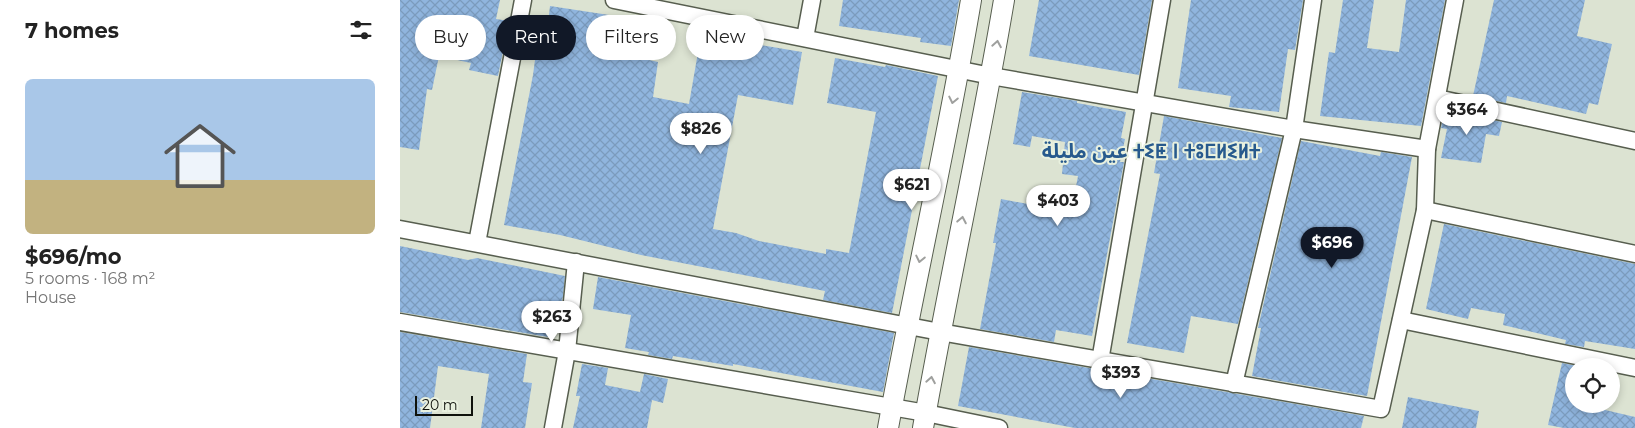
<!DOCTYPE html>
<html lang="en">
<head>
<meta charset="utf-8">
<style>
	:root { --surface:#fff; --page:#f2f2f2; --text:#222; --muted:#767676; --accent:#111827 }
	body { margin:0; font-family:Montserrat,"Noto Sans Arabic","Noto Sans Tifinagh",sans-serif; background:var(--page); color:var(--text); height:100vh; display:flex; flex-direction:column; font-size:19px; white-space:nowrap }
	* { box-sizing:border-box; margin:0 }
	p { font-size:16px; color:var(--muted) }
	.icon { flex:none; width:28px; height:28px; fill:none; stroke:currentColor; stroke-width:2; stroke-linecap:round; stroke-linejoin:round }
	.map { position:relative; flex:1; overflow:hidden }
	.side { display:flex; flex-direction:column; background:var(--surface); width:400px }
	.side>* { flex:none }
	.guide { position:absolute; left:15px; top:15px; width:475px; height:45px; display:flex; gap:10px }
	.controls { position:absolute; left:1165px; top:358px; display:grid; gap:10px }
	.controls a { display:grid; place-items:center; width:55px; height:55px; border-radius:50%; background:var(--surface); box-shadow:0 2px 8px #0003; font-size:25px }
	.scale { position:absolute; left:15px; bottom:12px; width:58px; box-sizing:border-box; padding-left:5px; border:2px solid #0f120c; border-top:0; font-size:14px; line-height:18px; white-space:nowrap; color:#0f120c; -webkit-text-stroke:4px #e9f1df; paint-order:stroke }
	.price { position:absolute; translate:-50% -42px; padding:0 11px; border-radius:18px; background:#fff; color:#222; font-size:16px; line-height:32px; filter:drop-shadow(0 1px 2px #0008) }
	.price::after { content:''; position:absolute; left:50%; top:30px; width:15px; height:11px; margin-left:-8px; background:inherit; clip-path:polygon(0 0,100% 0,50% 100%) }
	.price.selected { background:var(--accent); color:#fff }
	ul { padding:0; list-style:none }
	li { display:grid; align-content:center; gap:10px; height:265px; padding:0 25px }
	li span { display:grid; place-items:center; height:155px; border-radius:8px; color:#555 }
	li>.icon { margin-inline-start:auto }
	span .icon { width:90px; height:90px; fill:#fffc; stroke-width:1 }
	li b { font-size:21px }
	h2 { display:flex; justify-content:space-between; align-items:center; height:60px; padding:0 25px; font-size:21px }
	.pill { padding:0 18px; border-radius:22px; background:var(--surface); box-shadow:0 2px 8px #0003; font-size:18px; line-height:45px }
	.pill.selected { background:var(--accent); color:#fff }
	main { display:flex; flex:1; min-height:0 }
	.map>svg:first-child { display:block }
	.building { fill:url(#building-cross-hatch) }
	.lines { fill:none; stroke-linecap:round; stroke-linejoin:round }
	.minor-casing { stroke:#575e4f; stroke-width:19 }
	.tertiary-casing { stroke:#575e4f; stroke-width:22 }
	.minor { stroke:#fff; stroke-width:16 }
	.tertiary { stroke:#fff; stroke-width:20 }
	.oneway { stroke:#9fa09e }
	.labels { text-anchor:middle; stroke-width:4; stroke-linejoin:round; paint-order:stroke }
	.district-label { font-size:20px; font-weight:bold; fill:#275a8d; stroke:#e9f1df }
</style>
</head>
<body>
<main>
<section class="side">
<h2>7 homes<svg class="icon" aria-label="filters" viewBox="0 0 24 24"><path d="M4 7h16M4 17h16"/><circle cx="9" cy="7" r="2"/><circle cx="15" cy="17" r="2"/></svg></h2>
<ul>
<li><span style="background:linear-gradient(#a9c7e8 65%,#c2b280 0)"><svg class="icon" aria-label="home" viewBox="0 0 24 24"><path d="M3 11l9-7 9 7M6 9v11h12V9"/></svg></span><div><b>$696/mo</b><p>5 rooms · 168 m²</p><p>House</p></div></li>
</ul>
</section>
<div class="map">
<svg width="1235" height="428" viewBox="0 0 1235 428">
	<defs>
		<pattern id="building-cross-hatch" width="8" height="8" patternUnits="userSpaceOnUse" patternTransform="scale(1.25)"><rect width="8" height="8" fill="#90b5de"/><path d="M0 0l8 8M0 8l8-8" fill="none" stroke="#7b9bbd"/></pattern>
	</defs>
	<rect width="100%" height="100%" fill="#dce3d2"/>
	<g class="building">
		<path d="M0,0H100L96,19L109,21L98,76L69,70L71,63L39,56L32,90L27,89L19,150L0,147Z"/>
		<path d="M443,0H559L551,46L520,42L521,38L439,26Z"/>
		<path d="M639,0H752L739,75L629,56Z"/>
		<path d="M791,0H903L895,50L888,49L879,112L829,107L831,96L778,88Z"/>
		<path d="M943,0H974L967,48L999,52L1006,0H1045L1021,126L920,116L929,52L935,53Z"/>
		<path d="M1094,0H1185L1177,36L1212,44L1198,105L1189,103L1186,114L1107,96L1106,103L1073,96Z"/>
		<path d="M150,6L255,22L249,60L258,62L253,97L289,104L301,35L402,52L393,105L338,95L313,229L336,233L359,241L426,254V249L449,253L476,112L427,103L435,58L485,67L486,65L538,76L492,313L423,300L425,291L241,255L160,235L104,225L133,75L140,22L148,24Z"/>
		<path d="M622,92L677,101V103L726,112L721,138L725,139L720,162H724L692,336L656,330L654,342L580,329L596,243H593L601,199L671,212L678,176L662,174L665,142L632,136L630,147L613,144Z"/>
		<path d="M1045,110L1102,122L1099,136L1086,134L1081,163L1041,158L1047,129L1041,128Z"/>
		<path d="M764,116L882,138L838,324L791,316L784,353L727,343L760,174L754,173Z"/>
		<path d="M901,141L980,156L981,152L1012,157L967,396L852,376L861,328H858Z"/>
		<path d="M1044,224L1235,264V349L1185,341L1184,347L1165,344L1166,340L1103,325L1105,314L1071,308L1068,319L1026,309Z"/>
		<path d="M0,246L68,260L77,258L165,276L163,296L154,338L0,312Z"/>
		<path d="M198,277L494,333L483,392L333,364V366L273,356L272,359L248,355L249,352L225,348L231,315L193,309Z"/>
		<path d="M0,332L127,354L123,382L132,383L125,428H81L89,374L38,366L30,428H0Z"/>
		<path d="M569,347L964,416L961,428H675L558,406Z"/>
		<path d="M1162,363L1177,366H1174V404H1202L1201,409L1235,417V428H1164L1148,425Z"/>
		<path d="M182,364L208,368L205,385L240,392L244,374L268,379L263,403L252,400L247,428H173L180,396H176Z"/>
		<path d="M1008,397L1079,411L1076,428H1002Z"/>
	</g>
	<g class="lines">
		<g class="minor-casing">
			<g id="minor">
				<path d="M214,0L591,76L894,129L1027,149"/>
				<path d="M405,38L412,0"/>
				<path d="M1037,98L1235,141"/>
				<path d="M1025,210L1235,254"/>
				<path d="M0,229L540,332L981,409L1025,210L1027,149L1055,0"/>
				<path d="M77,243L123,0"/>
				<path d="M1001,320L1235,368"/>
				<path d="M0,322L526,413L599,428"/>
				<path d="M700,361L762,0"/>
				<path d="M834,384L894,129L913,0"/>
				<path d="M153,428L167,351L176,262"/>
			</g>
		</g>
		<g class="tertiary-casing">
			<g id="tertiary">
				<path d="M488,428C514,285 547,143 571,0"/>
				<path d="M523,428C548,285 580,143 604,0"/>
			</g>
		</g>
		<use href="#minor" class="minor"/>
		<use href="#tertiary" class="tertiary"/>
	</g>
	<defs><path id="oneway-chevron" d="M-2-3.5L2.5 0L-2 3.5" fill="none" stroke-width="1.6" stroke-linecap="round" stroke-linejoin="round" transform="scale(1.25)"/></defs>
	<g class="oneway">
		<use href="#oneway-chevron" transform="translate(597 44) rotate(-80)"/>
		<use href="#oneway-chevron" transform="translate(553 100) rotate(102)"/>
		<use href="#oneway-chevron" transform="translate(562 220) rotate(-79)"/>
		<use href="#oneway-chevron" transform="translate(520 259) rotate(102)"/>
		<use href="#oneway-chevron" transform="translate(531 380) rotate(-80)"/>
	</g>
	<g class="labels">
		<g class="district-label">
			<text x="751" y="158">عين مليلة ⵜⵉⵟ ⵏ ⵜⵓⵎⵍⵉⵍⵜ</text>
		</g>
	</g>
</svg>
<div class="controls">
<a><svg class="icon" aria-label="locate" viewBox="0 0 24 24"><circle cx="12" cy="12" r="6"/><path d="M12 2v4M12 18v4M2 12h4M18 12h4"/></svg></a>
</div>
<div class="scale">20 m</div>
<b class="price" style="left:1067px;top:136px">$364</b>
<b class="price" style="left:301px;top:155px">$826</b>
<b class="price" style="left:512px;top:211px">$621</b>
<b class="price" style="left:658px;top:227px">$403</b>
<b class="price selected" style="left:932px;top:269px">$696</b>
<b class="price" style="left:152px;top:343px">$263</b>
<b class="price" style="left:721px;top:399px">$393</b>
<div class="guide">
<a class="pill">Buy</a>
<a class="pill selected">Rent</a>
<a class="pill">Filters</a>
<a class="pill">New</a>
</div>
</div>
</main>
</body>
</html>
